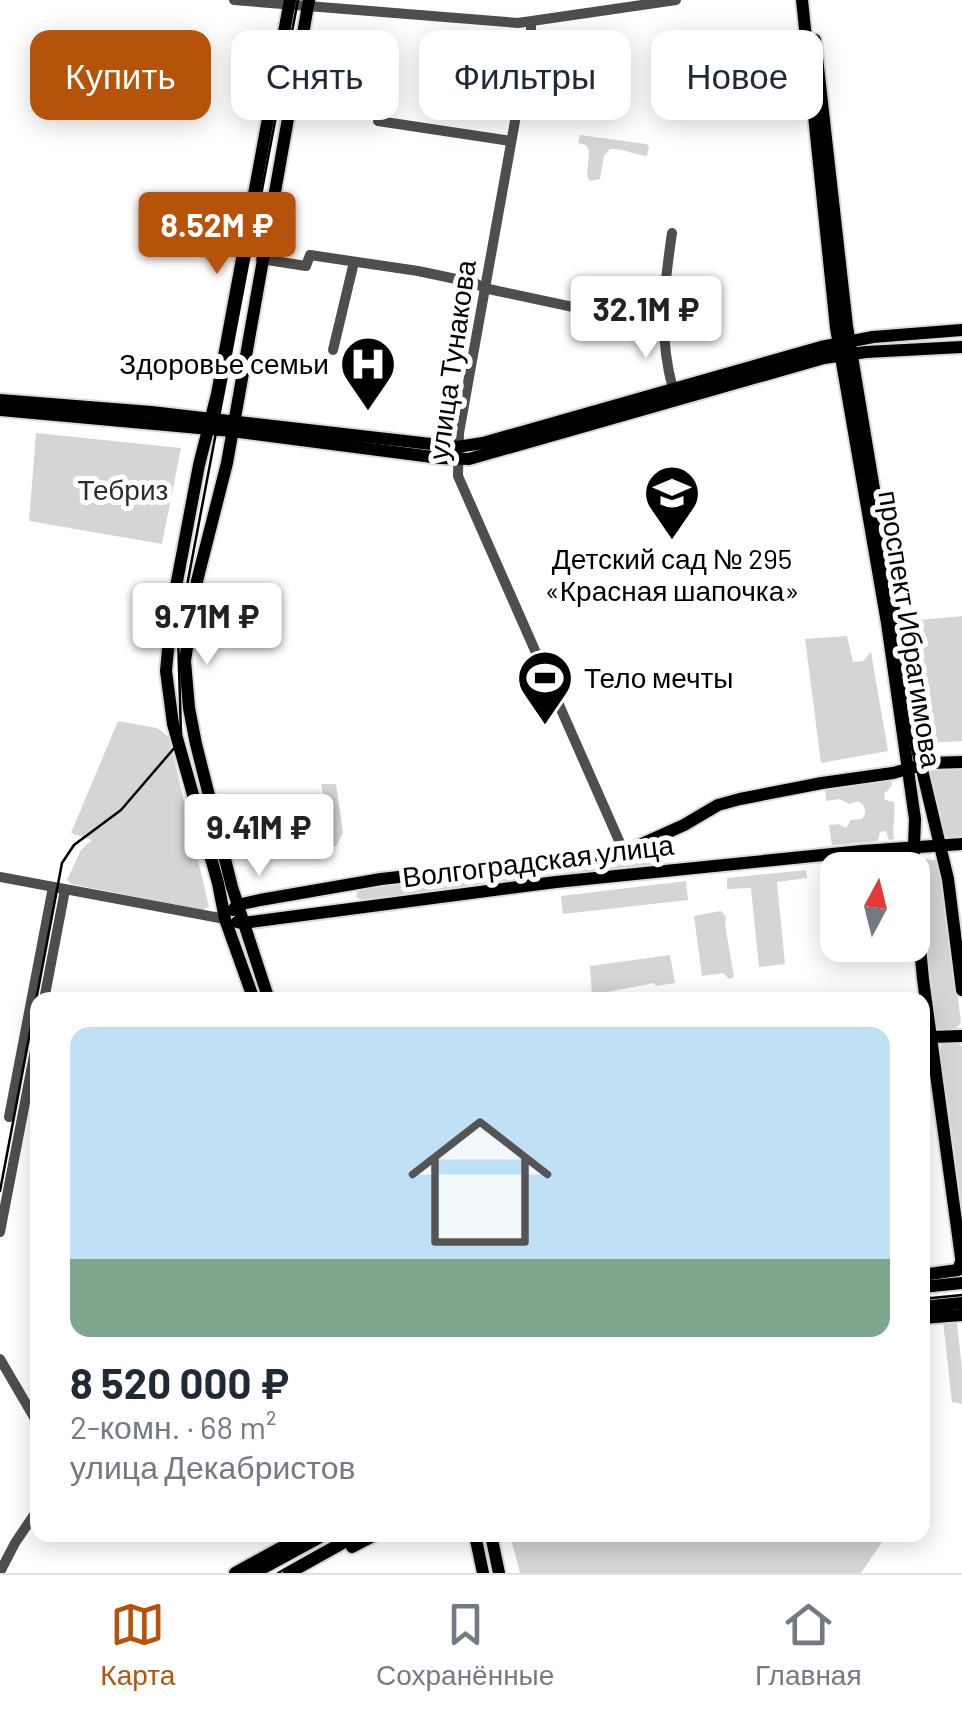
<!DOCTYPE html>
<html lang="ru">
<head>
<meta charset="utf-8">
<style>
	:root { --surface:#fff; --page:#f6f6f7; --text:#1f2937; --muted:#747a83; --line:#e0e1e3; --accent:#b45309 }
	body { margin:0; font-family:Barlow,sans-serif; background:var(--page); color:var(--text); height:100vh; display:flex; flex-direction:column; font-size:38px; white-space:nowrap }
	* { box-sizing:border-box; margin:0 }
	p { font-size:32px; color:var(--muted) }
	.icon { flex:none; width:55px; height:55px; fill:none; stroke:currentColor; stroke-width:2; stroke-linecap:round; stroke-linejoin:round }
	.map { position:relative; flex:1; overflow:hidden }
	.drawer { position:absolute; left:30px; top:992px; width:900px; height:550px; display:flex; flex-direction:column; background:var(--surface); border-radius:20px; box-shadow:0 5px 25px #0003 }
	.drawer>* { flex:none }
	.hud { position:absolute; left:30px; top:30px; width:902px; height:90px; display:flex; gap:20px }
	.needle { width:65px; rotate:7deg }
	.controls { position:absolute; left:820px; top:852px; display:grid; gap:20px }
	.controls a { display:grid; place-items:center; width:110px; height:110px; border-radius:20px; background:var(--surface); box-shadow:0 5px 25px #0003; font-size:50px }
	.price { position:absolute; translate:-50% -85px; padding:0 22px; border-radius:10px; background:#fff; color:#222; font-size:32px; line-height:65px; filter:drop-shadow(0 2px 5px #0008) }
	.price::after { content:''; position:absolute; left:50%; top:60px; width:30px; height:22px; margin-left:-15px; background:inherit; clip-path:polygon(0 0,100% 0,50% 100%) }
	.price.active { background:var(--accent); color:#fff }
	ul { padding:0; list-style:none }
	li { display:grid; align-content:center; gap:20px; height:530px; padding:0 40px }
	li+li { border-top:2px solid var(--line) }
	li span { display:grid; place-items:center; height:310px; border-radius:20px; color:#555 }
	li>.icon { margin-inline-start:auto }
	span .icon { width:180px; height:180px; fill:#fffc; stroke-width:1 }
	li b { font-size:42px }
	.pill { padding:0 35px; border-radius:20px; background:var(--surface); box-shadow:0 5px 25px #0003; font-size:35px; line-height:90px }
	.pill.active { background:var(--accent); color:#fff }
	.menu { display:flex; justify-content:space-around; align-items:center; height:140px; border-top:2px solid var(--line); background:var(--surface); font-size:28px; color:var(--muted) }
	.menu a { display:grid; justify-items:center; gap:5px }
	.menu .active { color:var(--accent) }
	.map>svg:first-child { display:block }
	.green { fill:#d5d5d5 }
	.lines { fill:none; stroke-linecap:round; stroke-linejoin:round }
	.major-casing { stroke:#dbdbdb; stroke-width:16 }
	.minor { stroke:#4e4e4e; stroke-width:10 }
	.major { stroke:#000; stroke-width:12 }
	.tram { stroke:#000; stroke-width:2.5 }
	.labels { text-anchor:middle; stroke-width:10; stroke-linejoin:round; paint-order:stroke }
	.street-label { font-size:28px; fill:#000; stroke:#fff }
	.poi-label { font-size:28px; fill:#000; stroke:#fff; text-anchor:end }
	.park-label { font-size:28px; fill:#2c2c2c; stroke:#fff }
</style>
</head>
<body>
<div class="map">
<svg width="962" height="1573" viewBox="0 0 962 1573">
	<rect width="100%" height="100%" fill="#fff"/>
	<g class="green">
		<path d="M580,135L646,144L649,146L647,156C634,155 624,148 610,149L604,156L600,179L590,181L587,176L589,151L586,145L578,143Z"/>
		<path d="M36,433L181,448L162,544L29,521Z"/>
		<path d="M962,616V741L926,743L908,621Z"/>
		<path d="M847,636L853,662L863,661L871,652L888,751L821,763L805,639Z"/>
		<path d="M118,721L157,728L169,737L209,907L202,910L71,884L67,880L81,850L92,840L71,833Z"/>
		<path d="M962,765V840L946,839L927,771L928,768Z"/>
		<path d="M890,778L892,784L889,790L884,793L885,800L894,802C896,815 892,826 894,839L889,840L886,831L880,832L878,841L832,845L829,825L839,824L846,828L851,820L862,819C868,812 865,805 858,801L849,804L840,799L826,801L825,789Z"/>
		<path d="M321,784H336L343,833L336,846L325,848L323,841L310,843V850L297,852L295,846L281,848L279,839L282,837L277,807H273L272,803L283,800L285,805L280,806L284,835L301,832L300,818L312,816L314,822L328,819Z"/>
		<path d="M645,848L652,867L362,900L356,897L357,892L361,887Z"/>
		<path d="M922,859L935,860L941,871L961,1022C957,1030 951,1030 943,1031L936,1026L919,899V864Z"/>
		<path d="M806,870L807,878L777,882L785,964L759,967L751,888L727,889V878Z"/>
		<path d="M686,881L688,900L563,914L561,896Z"/>
		<path d="M721,911L726,917L725,925L734,977L729,979L723,973L702,976L694,916Z"/>
		<path d="M670,955L675,983L656,986L654,983L592,995L590,966Z"/>
		<path d="M944,1042H958L962,1047V1213L941,1059V1046Z"/>
		<path d="M943,1321H956L957,1324L962,1368V1404L952,1402Z"/>
		<path d="M510,1535H574L576,1538L584,1535H887L861,1573H520Z"/>
	</g>
	<g class="lines">
		<g class="major-casing">
			<g id="major">
				<path d="M802,0L836,328L887,623L915,819L913,874L923,979L962,1265"/>
				<path d="M815,40L847,326L917,749L948,879L962,990"/>
				<path d="M0,400L151,412L457,447L483,443L821,347L873,337L962,330"/>
				<path d="M0,410L232,431L440,458L469,459L824,358L866,352L962,347"/>
				<path d="M233,910L237,905L260,900L381,879L624,852L684,825L718,805L740,799L822,783L893,773L930,763L962,762"/>
				<path d="M237,922L243,923L556,882L862,851L962,844"/>
				<path d="M254,1000L225,919L218,883L173,724L166,671L172,608L199,465L217,394L290,0"/>
				<path d="M269,1000L232,887L196,744L189,708L185,661L197,581L227,463L309,0"/>
				<path d="M931,1037L962,1036"/>
				<path d="M922,1275L958,1270L962,1259"/>
				<path d="M922,1287L962,1283"/>
				<path d="M922,1307L962,1303"/>
				<path d="M922,1318L962,1315"/>
				<path d="M475,1535L483,1573"/>
				<path d="M491,1535L499,1573"/>
				<path d="M352,1547L375,1535"/>
				<path d="M235,1573L304,1535"/>
				<path d="M254,1573L324,1535"/>
				<path d="M289,1573L357,1535"/>
			</g>
		</g>
		<g class="minor">
			<path d="M234,0L518,23L676,0"/>
			<path d="M531,22V32L459,433L458,476L624,852"/>
			<path d="M378,121L511,141"/>
			<path d="M672,233C664,287 658,335 673,389"/>
			<path d="M261,259L306,266L310,255L418,271L475,283L484,288L662,326"/>
			<path d="M333,350L354,262"/>
			<path d="M0,877L225,919"/>
			<path d="M44,1000L65,890"/>
			<path d="M9,1117L53,887"/>
			<path d="M0,1232L38,1035"/>
			<path d="M0,1359L38,1424"/>
			<path d="M0,1572L15,1543L38,1509"/>
		</g>
		<use href="#major" class="major"/>
		<g class="tram">
			<path d="M0,1191L62,863L74,845L121,810L176,746L181,735L178,633L298,0"/>
			<path d="M922,1299L962,1295"/>
			<path d="M278,1573L346,1535"/>
		</g>
	</g>
	<defs>
		<g id="hospital-pin" transform="scale(2.875)"><path d="M0 17L-7.5 6A9.5 9.5 0 1 1 7.5 6Z" fill="#000" stroke="#fff"/><path d="M-5-5h3v3.5h4V-5h3V5h-3V1.5h-4V5h-3Z" fill="#fff"/></g>
		<g id="school-pin" transform="scale(2.875)"><path d="M0 17L-7.5 6A9.5 9.5 0 1 1 7.5 6Z" fill="#000" stroke="#fff"/><path d="M0-5L7-2L0 1L-7-2ZM-4 1L0 2.5L4 1V4Q0 6-4 4Z" fill="#fff"/></g>
		<g id="stadium-pin" transform="scale(2.875)"><path d="M0 17L-7.5 6A9.5 9.5 0 1 1 7.5 6Z" fill="#000" stroke="#fff"/><path d="M0-5a6.5 5 0 1 0 0 10a6.5 5 0 1 0 0-10ZM-3.5-1.8h7v3.6h-7Z" fill="#fff"/></g>
	</defs>
	<g fill-rule="evenodd">
		<use href="#hospital-pin" x="368" y="364"/>
		<use href="#school-pin" x="672" y="493"/>
		<use href="#stadium-pin" x="545" y="678"/>
	</g>
	<g class="labels">
		<g class="street-label">
			<text transform="translate(452 360) rotate(-82)" y="10">улица Тунакова</text>
			<text transform="translate(910 629) rotate(81)" y="10">проспект Ибрагимова</text>
			<text transform="translate(538 861) rotate(-7)" y="10">Волгоградская улица</text>
		</g>
		<g class="poi-label">
			<text x="329" y="374">Здоровье семьи</text>
			<text x="672" y="569" text-anchor="middle">Детский сад № 295<tspan x="672" dy="32">«Красная шапочка»</tspan></text>
			<text x="584" y="688" text-anchor="start">Тело мечты</text>
		</g>
		<g class="park-label">
			<text x="123" y="500">Тебриз</text>
		</g>
	</g>
</svg>
<div class="controls">
<a><svg class="needle" viewBox="-14 -14 28 28"><path d="M0-13l5 13h-10z" fill="#e53935"/><path d="M0 13l5-13h-10z" fill="#747a83"/></svg></a>
</div>
<b class="price active" style="left:217px;top:277px">8.52M ₽</b>
<b class="price" style="left:646px;top:361px">32.1M ₽</b>
<b class="price" style="left:207px;top:668px">9.71M ₽</b>
<b class="price" style="left:259px;top:879px">9.41M ₽</b>
<div class="hud">
<a class="pill active">Купить</a>
<a class="pill">Снять</a>
<a class="pill">Фильтры</a>
<a class="pill">Новое</a>
</div>
<section class="drawer">
<ul>
<li><span style="background:linear-gradient(#bfe0f5 75%,#7fa58c 0)"><svg class="icon" aria-label="home" viewBox="0 0 24 24"><path d="M3 11l9-7 9 7M6 9v11h12V9"/></svg></span><div><b>8 520 000 ₽</b><p>2-комн. · 68 m²</p><p>улица Декабристов</p></div></li>
</ul>
</section>
</div>
<nav class="menu">
<a class="active"><svg class="icon" aria-label="map" viewBox="0 0 24 24"><path d="M3 6l6-2 6 2 6-2v14l-6 2-6-2-6 2zM9 4v14M15 6v14"/></svg>Карта</a>
<a><svg class="icon" aria-label="saved" viewBox="0 0 24 24"><path d="M7 4h10v16l-5-4-5 4z"/></svg>Сохранённые</a>
<a><svg class="icon" aria-label="home" viewBox="0 0 24 24"><path d="M3 11l9-7 9 7M6 9v11h12V9"/></svg>Главная</a>
</nav>
</body>
</html>
